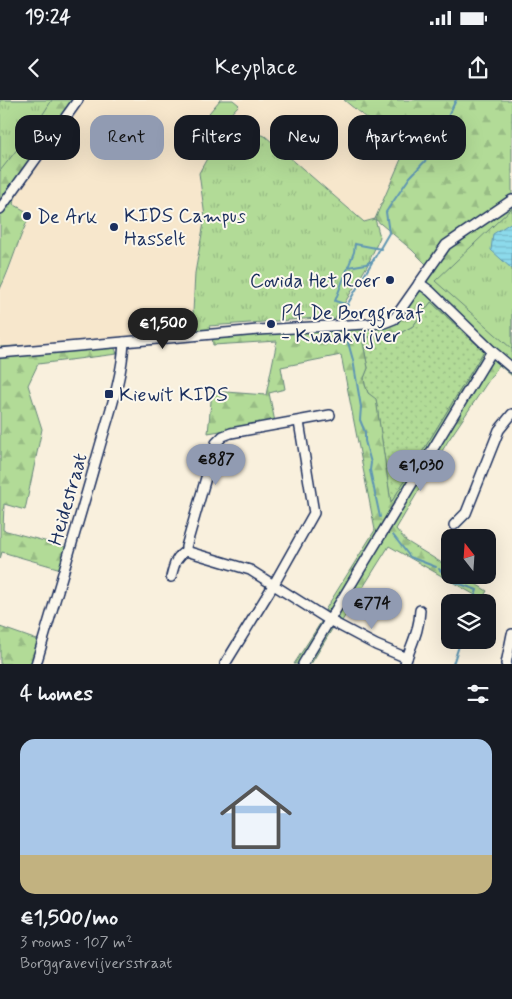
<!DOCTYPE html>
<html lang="en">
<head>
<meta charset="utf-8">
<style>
	:root { --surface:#171b24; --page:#242831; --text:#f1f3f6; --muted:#9ea1a6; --line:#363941; --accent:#919bb2 }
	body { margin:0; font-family:Mynerve,sans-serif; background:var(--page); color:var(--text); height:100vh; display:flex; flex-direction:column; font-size:19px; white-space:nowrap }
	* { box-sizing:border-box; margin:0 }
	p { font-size:16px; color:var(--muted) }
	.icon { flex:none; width:28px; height:28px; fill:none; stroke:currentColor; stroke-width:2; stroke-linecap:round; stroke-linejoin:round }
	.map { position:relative; height:564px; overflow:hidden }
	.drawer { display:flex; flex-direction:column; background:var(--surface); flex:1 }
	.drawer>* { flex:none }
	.hud { position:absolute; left:15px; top:15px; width:482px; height:45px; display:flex; gap:10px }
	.needle { width:32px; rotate:343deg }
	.tools { position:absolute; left:441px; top:429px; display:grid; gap:10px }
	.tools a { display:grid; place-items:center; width:55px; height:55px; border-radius:10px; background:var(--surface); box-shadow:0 5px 20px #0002; font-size:25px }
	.price { position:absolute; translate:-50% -42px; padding:0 11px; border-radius:18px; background:var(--accent); color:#111; font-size:16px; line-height:32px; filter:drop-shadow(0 1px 2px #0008) }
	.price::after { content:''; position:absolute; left:50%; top:30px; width:15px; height:11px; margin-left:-8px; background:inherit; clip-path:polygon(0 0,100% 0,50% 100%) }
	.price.on { background:#222; color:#fff }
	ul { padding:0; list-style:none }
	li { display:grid; align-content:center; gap:10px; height:265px; padding:0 20px }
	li+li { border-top:1px solid var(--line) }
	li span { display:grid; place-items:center; height:155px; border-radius:15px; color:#555 }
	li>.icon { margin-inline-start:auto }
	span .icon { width:90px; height:90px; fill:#fffc; stroke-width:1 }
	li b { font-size:21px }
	h2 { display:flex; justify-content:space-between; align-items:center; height:60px; padding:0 20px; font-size:21px }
	.tag { padding:0 18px; border-radius:15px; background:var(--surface); box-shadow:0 5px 20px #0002; font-size:18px; line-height:45px }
	.tag.on { background:var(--accent); color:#111 }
	.status { display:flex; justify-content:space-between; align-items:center; height:35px; padding:0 25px; background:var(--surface); direction:ltr }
	.status svg { height:14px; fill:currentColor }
	header { display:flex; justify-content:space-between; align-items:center; height:65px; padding:0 20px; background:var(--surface); font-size:22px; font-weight:600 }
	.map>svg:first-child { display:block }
	.built { fill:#f7e7cc }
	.grass { fill:url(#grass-dots); stroke:#66857a }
	.forest { fill:url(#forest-firs); stroke:#66857a; fill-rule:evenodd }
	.park { fill:url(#park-tufts); stroke:#66857a }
	.pitch { fill:#b2db97; stroke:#66857a }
	.water { fill:url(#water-rules); stroke:#5f96b3 }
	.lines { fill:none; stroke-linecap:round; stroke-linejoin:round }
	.stream { stroke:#5f96b3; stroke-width:2 }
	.minor-casing { stroke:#1b2f5e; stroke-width:12 }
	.minor { stroke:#fbf7ec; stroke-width:9 }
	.poi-dot { fill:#1b2f5e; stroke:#fbf7ec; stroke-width:2 }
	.labels { text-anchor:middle; stroke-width:4; stroke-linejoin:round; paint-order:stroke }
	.poi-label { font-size:20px; fill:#1b2f5e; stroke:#fbf7ec; text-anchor:start }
	.street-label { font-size:20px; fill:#1b2f5e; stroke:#fbf7ec }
</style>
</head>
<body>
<div class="status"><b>19:24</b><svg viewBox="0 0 49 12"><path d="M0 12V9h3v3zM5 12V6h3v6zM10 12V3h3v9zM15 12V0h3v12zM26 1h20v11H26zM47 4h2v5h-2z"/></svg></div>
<header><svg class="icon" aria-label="back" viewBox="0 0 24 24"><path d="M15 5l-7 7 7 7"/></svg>Keyplace<svg class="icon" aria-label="share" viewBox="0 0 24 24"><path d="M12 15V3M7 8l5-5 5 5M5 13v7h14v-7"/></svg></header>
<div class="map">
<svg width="512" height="564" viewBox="0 0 512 564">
	<defs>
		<pattern id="grass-dots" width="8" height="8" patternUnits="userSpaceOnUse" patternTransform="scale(1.25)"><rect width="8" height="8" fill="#b2db97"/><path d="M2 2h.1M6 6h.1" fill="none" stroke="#98bc85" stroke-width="1.8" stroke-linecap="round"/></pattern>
		<pattern id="forest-firs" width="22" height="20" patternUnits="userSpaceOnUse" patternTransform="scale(1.25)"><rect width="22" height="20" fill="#b2db97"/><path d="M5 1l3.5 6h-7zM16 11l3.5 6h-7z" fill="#98bc85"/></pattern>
		<pattern id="park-tufts" width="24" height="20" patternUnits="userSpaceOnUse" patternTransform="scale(1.25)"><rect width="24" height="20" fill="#b2db97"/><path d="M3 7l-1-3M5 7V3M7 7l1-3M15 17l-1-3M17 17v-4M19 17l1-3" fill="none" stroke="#98bc85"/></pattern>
		<pattern id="water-rules" width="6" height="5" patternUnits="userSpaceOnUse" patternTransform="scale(1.25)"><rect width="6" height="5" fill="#8cdaeb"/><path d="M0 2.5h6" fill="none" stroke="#78bbcc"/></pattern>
	</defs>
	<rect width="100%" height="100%" fill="#f9f0dd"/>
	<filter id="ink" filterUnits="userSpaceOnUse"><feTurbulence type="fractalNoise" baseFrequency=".02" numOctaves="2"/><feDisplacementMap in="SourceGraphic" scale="10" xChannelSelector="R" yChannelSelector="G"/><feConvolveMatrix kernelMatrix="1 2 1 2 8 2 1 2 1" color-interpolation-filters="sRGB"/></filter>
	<g filter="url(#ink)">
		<path class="built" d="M83,0H344L405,50L375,119L364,122L265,36L199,73L205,117L195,173L192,232L112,240L0,247V189L9,171L22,132L31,114L13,104L19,88Z"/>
		<path class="grass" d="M431,202L484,251L391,403L376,300L368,293L365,285L364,278L368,268L362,238L402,232L413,226Z"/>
		<g class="forest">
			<path d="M0,0H73L19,88L13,104L31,114C18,138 12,165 0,189Z"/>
			<path d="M344,0H512V276L499,265L448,341L396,429L406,441L450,468V475H461L487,491L482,499L389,446L342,521L325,510L375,430L341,255L281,267L285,289L269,293L275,322L208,333L212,291L266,295L277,241L213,245L212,236L291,229L337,230L386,226L434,172L412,150L375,119L405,50ZM431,202L484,251L391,403L376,299L368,293L365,285L364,278L368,268L362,238L402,232L413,226Z"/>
			<path d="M112,240L117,254L38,264L28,285L42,329L25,410L4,404L3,430L67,447L61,469L2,452L0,459V247Z"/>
			<path d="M323,519L334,526L311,564H294Z"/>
			<path d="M0,527L40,541L32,564H0Z"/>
		</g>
		<g class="park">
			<path d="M0,0H52L34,28L0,71Z"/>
			<path d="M234,28L265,36L364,122L375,119L380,137L367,166L333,222L331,217L209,226L210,230L192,232L195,173L205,117L199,73L210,53Z"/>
			<path d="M512,108V249L435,181Z"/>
		</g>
		<path class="pitch" d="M220,0H233L239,5L221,24L209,13Z"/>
		<path class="water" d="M512,122V169L491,150L493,134Z"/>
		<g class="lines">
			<g class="stream">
				<path d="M348,167L366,164L374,160"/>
				<path d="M348,205L335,201L354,152L355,144L381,149"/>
				<path d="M342,220L343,212L389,133L386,112L410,77L428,58L456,0"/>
				<path d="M344,228L353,260L361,307L360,320L365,332V341L371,363L370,370L380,417"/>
				<path d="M393,435L410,457L436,467"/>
				<path d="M439,469L452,481L477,490L473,502"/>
				<path d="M453,564L461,540"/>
			</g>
			<g class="minor-casing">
				<g id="minor">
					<path d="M0,109L78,0"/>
					<path d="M419,183L430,191L492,251L512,268"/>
					<path d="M0,253L258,230L384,223L394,219L446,145L512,100"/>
					<path d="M330,315L231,333L223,336L216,343L186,447V451L250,470L329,520L376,545L407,558"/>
					<path d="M454,425L466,413L499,330L512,314"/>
					<path d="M171,477C174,466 175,457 186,451"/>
					<path d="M36,564C57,494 78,424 98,353C108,317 122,280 124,242"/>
					<path d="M225,564L274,484L314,413L299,322"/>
					<path d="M303,564L492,251"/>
					<path d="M405,564C411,544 419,533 420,510"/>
					<path d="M506,564L512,534"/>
				</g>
			</g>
			<use href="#minor" class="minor"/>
		</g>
	</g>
	<g class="poi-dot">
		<circle cx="27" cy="116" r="5"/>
		<circle cx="114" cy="127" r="5"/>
		<circle cx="390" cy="180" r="5"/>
		<circle cx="271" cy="224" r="5"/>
		<rect x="104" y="289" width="10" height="10" rx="2.5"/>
	</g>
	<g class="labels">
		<g class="poi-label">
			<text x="124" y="122">KIDS Campus<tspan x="124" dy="23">Hasselt</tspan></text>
			<text x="37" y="123">De Ark</text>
			<text x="380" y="187" text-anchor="end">Covida Het Roer</text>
			<text x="281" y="219">P4 De Borggraaf<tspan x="281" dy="23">- Kwaakvijver</tspan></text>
			<text x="119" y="301">Kiewit KIDS</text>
		</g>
		<g class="street-label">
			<text transform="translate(67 399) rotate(-74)" y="7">Heidestraat</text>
		</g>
	</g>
</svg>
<div class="tools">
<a><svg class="needle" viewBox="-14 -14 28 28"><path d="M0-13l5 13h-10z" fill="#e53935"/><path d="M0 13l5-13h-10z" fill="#9ea1a6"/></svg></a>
<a><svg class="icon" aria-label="layers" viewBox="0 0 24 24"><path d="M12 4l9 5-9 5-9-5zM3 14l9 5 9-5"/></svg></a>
</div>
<b class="price on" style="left:163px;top:250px">€1,500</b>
<b class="price" style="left:216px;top:386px">€887</b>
<b class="price" style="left:421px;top:392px">€1,030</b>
<b class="price" style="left:372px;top:530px">€774</b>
<div class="hud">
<a class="tag">Buy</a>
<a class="tag on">Rent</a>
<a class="tag">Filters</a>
<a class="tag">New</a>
<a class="tag">Apartment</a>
</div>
</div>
<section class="drawer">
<h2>4 homes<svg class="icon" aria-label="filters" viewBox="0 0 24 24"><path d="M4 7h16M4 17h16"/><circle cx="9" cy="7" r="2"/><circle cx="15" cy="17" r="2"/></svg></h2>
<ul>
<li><span style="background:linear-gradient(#a9c7e8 75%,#c2b280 0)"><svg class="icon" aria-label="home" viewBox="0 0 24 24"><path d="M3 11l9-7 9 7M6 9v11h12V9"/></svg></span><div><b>€1,500/mo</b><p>3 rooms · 107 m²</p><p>Borggravevijversstraat</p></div></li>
</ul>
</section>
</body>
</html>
